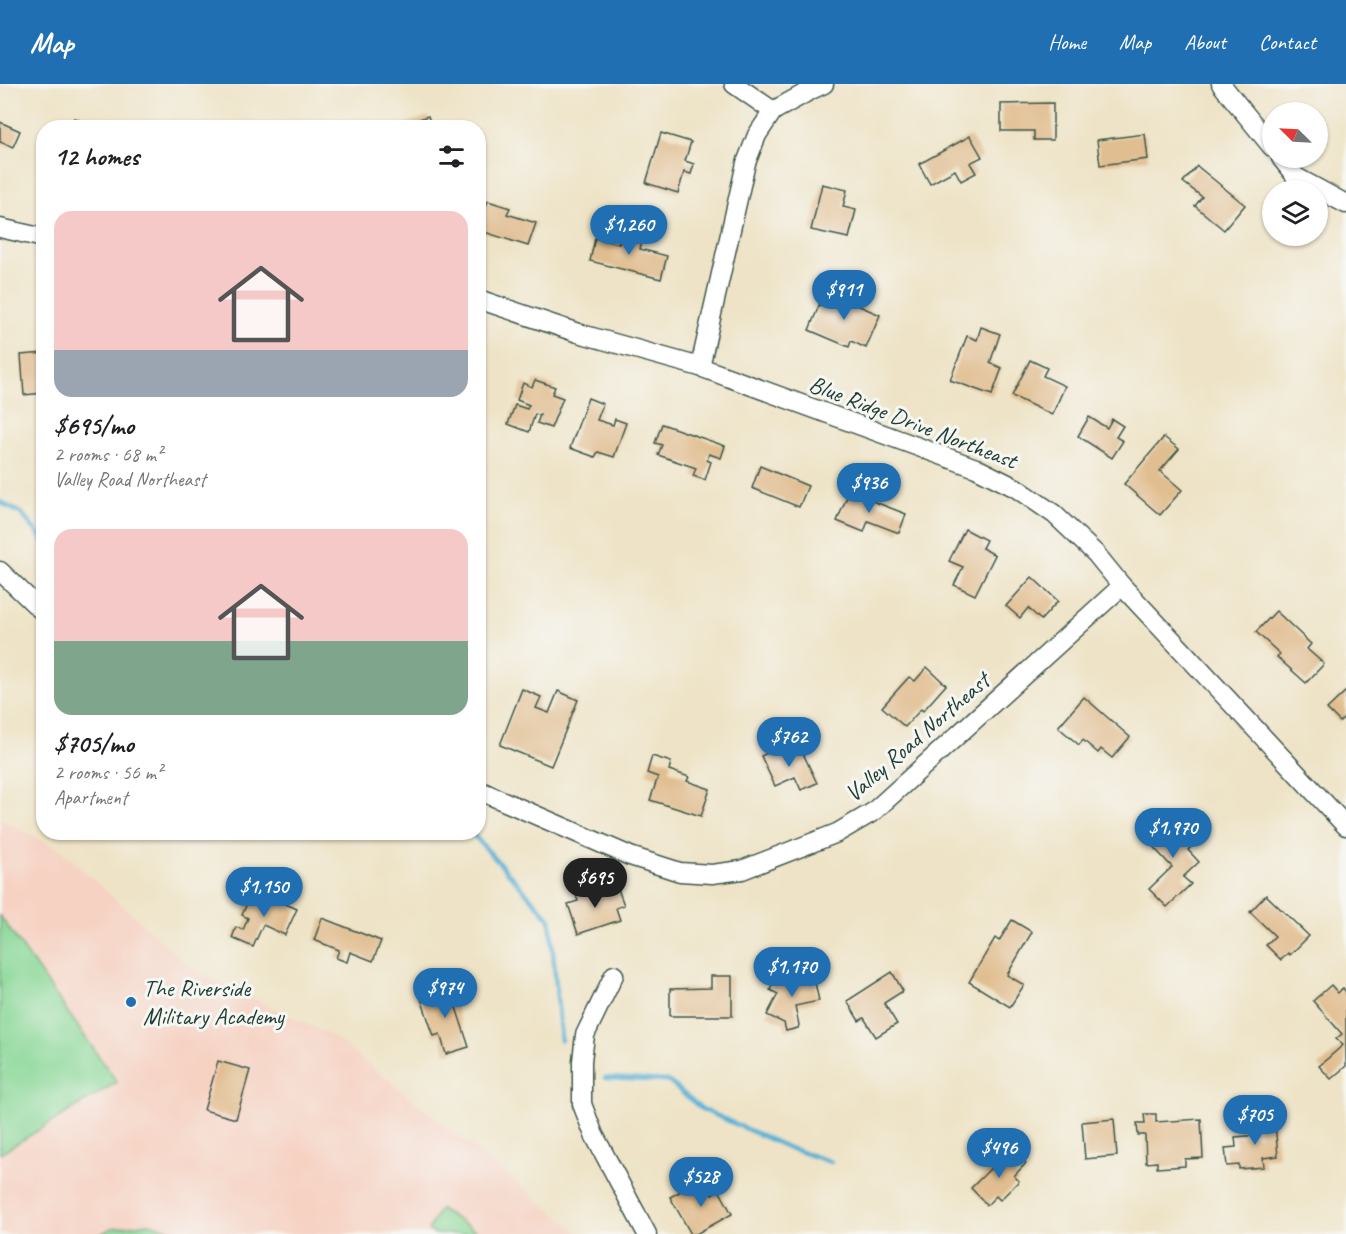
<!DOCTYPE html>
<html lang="en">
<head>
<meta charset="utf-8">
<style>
	:root { --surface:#fff; --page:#f2f2f2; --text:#202124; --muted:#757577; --accent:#1f6fb2 }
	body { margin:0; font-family:Caveat,sans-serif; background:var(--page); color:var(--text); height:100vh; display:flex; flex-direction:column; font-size:22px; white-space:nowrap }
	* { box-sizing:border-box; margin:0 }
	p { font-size:20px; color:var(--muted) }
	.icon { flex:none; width:33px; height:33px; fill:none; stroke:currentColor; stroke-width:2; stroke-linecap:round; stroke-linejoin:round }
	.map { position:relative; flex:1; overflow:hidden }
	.sheet { position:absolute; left:36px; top:36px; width:450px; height:720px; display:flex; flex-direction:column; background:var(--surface); border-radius:24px; box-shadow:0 2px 4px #0004 }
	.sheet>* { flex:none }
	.needle { width:39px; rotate:294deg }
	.tools { position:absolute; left:1262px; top:18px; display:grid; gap:12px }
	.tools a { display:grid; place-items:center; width:66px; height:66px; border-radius:50%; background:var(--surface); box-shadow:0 2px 4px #0004; font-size:30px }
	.price { position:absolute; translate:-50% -51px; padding:0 14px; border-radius:21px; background:var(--accent); color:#fff; font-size:20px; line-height:39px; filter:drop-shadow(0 2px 3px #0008) }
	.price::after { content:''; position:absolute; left:50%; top:36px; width:18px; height:14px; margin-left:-9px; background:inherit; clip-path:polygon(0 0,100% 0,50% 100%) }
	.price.current { background:#222; color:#fff }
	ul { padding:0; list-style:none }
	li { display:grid; align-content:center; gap:12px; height:318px; padding:0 18px }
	li span { display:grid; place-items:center; height:186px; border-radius:18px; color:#555 }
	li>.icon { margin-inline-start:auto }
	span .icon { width:108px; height:108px; fill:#fffc; stroke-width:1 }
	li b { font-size:26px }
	h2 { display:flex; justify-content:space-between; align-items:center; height:72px; padding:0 18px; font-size:26px }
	header { display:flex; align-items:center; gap:36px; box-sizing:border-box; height:84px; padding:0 30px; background:var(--accent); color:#fff }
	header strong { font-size:28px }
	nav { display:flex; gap:33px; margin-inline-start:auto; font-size:21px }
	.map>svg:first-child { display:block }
	.built { fill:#f6d2c3 }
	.green { fill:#88d796; stroke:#548a65; stroke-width:1.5 }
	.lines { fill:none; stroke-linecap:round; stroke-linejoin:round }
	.stream { stroke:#58b1d5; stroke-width:4.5 }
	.building { fill:#e1be91 }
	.minor-casing { stroke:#3e564a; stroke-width:21 }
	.minor { stroke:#fff; stroke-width:18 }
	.poi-dot { fill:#1f6fb2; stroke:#f6f6f2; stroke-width:2 }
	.labels { text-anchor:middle; stroke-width:6; stroke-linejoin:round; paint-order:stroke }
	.street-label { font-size:24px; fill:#1f3d34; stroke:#f6f6f2 }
	.poi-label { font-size:24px; fill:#1f3d34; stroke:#f6f6f2; text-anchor:start }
</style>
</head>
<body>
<header>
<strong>Map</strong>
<nav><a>Home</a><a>Map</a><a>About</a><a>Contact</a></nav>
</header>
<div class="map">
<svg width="1346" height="1150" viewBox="0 0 1346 1150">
	<rect width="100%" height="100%" fill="#f6f6f2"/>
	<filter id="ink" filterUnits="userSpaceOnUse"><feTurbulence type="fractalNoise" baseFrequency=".0167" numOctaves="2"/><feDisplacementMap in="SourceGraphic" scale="12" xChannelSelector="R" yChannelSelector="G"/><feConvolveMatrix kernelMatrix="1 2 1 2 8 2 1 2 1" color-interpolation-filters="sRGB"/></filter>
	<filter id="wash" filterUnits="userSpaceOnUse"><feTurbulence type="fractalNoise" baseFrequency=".008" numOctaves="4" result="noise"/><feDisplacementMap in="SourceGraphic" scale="24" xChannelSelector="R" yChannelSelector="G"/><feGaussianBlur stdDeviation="1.35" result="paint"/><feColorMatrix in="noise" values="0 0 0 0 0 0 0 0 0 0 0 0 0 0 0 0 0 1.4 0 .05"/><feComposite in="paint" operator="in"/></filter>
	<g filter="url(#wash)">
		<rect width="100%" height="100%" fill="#eee3c6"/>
		<path class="built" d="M0,735L61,766L191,884L332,952L577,1147L575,1150H0Z"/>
		<g class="green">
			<path d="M0,832L117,998L0,1070Z"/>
			<path d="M440,1125L481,1150H435L428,1146Z"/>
			<path d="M150,1139L182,1150H101L112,1144Z"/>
		</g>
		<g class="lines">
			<g class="stream">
				<path d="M0,418L22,430L44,457"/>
				<path d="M471,748L550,835L561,956"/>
				<path d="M605,994L668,997L702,1025L789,1064L831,1078"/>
			</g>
		</g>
		<g id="blocks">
			<g class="building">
				<path d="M1053,19V56H1034V47H1001V20Z"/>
				<path d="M428,32L432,44H396V43Z"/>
				<path d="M74,34L97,43V44H70Z"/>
				<path d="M0,38L20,47L13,63L0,58Z"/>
				<path d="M661,49L691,58L685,77L694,80L691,90L684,88L678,109L646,99Z"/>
				<path d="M1145,50L1148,75L1100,81L1097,56Z"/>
				<path d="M970,52L982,73L970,79L976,89L961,97L955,86L930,100L919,80Z"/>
				<path d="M1197,82L1245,121L1224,146L1195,122L1202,113L1183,98Z"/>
				<path d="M822,100L847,106L843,123L856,126L849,154L811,146Z"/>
				<path d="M488,117L510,124L507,130L536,139L528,162L478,146V122L485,125Z"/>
				<path d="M622,147L643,153L640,165L667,172L661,195L590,177L595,154L619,160Z"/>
				<path d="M825,207L880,231L866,264L851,257L849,263L809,246Z"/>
				<path d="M981,243L1000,250L990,279L1002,284L992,311L950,296L967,252L977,256Z"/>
				<path d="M44,269V309L24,311L21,271Z"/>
				<path d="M1030,276L1047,284L1043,292L1065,302L1052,331L1012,312Z"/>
				<path d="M535,296L555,303L552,310L563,314L551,344L537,339L540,331L535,330L529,348L508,340L515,321L527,325L529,321L517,316L523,299L532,303Z"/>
				<path d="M588,314L603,320L597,336L613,341L615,335L626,339L614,373L598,368L595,373L570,364Z"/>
				<path d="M1089,333L1107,344L1112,335L1123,342L1116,353L1123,357L1112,374L1078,352Z"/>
				<path d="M662,340L725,362L721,374L709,370L707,376L711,378L705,396L693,392L696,384L658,371L662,361L655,359Z"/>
				<path d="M1164,353L1179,365L1160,387L1182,406L1160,431L1124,400Z"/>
				<path d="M760,382L808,402L799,423L752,404Z"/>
				<path d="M849,408L906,430L899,449L868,437L864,448L837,437Z"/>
				<path d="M965,445L986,456L982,464L995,471L975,511L954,501L963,483L949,477Z"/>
				<path d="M1032,493L1058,517L1041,536L1028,524L1020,534L1006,522Z"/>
				<path d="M1276,527L1311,560L1307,565L1324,580L1306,599L1277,573L1280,570L1256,548Z"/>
				<path d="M927,583L946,601L923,627L921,625L905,643L882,623L909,593L915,597Z"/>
				<path d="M522,605L541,613L536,624L549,629L558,607L578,616L551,682L500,661Z"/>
				<path d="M1346,607V632L1340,638L1327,625Z"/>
				<path d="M1084,613L1130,653L1112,674L1101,665L1098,669L1083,656L1079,661L1058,643Z"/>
				<path d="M779,663L783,671L800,663L817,699L801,706L795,693L775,702L761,672Z"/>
				<path d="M652,672L671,678L669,686L689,693L687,697L710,705L701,732L650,716L658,693L647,689Z"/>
				<path d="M1171,730L1197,757L1188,766L1199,778L1183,793L1191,800L1167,823L1149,805L1172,783L1145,754Z"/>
				<path d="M589,801L593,813L618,805L624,821L616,824L620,836L578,850L568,820L578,817L574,806Z"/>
				<path d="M253,806L297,825L285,851L263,841L253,863L232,854L236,843L243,846L248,834L242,831Z"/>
				<path d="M1266,811L1309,852L1290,871L1288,869L1281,876L1266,861L1275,852L1250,828Z"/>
				<path d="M322,834L381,857L373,877L350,868L347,878L336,874L339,866L314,856Z"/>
				<path d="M1012,836L1032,848L1007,891L1024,901L1010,923L969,898L995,854L999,857Z"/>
				<path d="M892,888L903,907L884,919L897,940L876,953L864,934L859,937L847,917Z"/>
				<path d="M778,889L790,894L813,889L819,917L795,922L799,941L798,944L786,947L784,939L767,931L778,910L770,906Z"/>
				<path d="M711,892H732V932H670V905L711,904Z"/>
				<path d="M1331,901L1338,909L1343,904L1346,908V982L1331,995L1319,982L1343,961L1336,955L1342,950L1313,917Z"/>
				<path d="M449,902L469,963L446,970L440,950L434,952L420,912Z"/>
				<path d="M218,977L250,986L236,1035L204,1026Z"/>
				<path d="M1274,1029L1278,1072L1263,1074L1264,1083L1239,1085V1081L1227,1082L1225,1064L1236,1063L1235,1053L1259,1051L1258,1030Z"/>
				<path d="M1144,1030H1156V1038L1201,1035L1203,1074L1185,1075V1082L1157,1084V1078L1146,1079L1145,1051H1138L1137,1039H1145Z"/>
				<path d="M1114,1035L1117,1072L1085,1075L1082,1038Z"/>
				<path d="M1014,1067L1026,1079L1014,1092L1019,1097L1000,1116L996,1112L987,1121L971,1104L998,1077L1001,1080Z"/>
				<path d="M707,1101L712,1110L719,1106L732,1130L696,1150H691L670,1113L690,1102L694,1108Z"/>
			</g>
		</g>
	</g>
	<g filter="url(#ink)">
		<use href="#blocks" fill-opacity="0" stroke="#3e564a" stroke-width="1.5"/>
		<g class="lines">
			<g class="minor-casing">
				<g id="minor">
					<path d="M1221,0L1272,63"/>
					<path d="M773,27L811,6L824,0"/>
					<path d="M1281,74L1296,93L1346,120"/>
					<path d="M0,144L44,154"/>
					<path d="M478,215L578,249L700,283L976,384L1016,404L1054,430L1096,470L1122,502L1346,742"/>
					<path d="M700,283L746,79L757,51L773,27L734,0"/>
					<path d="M0,487L44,529"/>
					<path d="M478,706L630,772L680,788L712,790L742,786L837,749L873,728L1122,502"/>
					<path d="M614,891L585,951L582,977V1020L594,1051L647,1150"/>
				</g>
			</g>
			<use href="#minor" class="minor"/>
		</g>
	</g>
	<circle class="poi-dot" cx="131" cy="918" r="6"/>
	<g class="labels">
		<g class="street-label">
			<text transform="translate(913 338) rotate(21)" y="8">Blue Ridge Drive Northeast</text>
			<text transform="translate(917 653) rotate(-41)" y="8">Valley Road Northeast</text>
		</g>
		<g class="poi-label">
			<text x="143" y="912">The Riverside<tspan x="143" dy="28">Military Academy</tspan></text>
		</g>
	</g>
</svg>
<div class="tools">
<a><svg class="needle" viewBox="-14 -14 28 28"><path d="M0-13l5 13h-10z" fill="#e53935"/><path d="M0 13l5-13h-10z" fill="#757577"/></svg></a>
<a><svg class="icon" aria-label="layers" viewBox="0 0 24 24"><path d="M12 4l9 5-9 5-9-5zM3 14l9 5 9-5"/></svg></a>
</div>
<b class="price" style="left:629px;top:172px">$1,260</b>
<b class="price" style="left:844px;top:237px">$911</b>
<b class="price" style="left:869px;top:430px">$936</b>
<b class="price" style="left:789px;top:684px">$762</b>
<b class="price" style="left:1173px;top:775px">$1,970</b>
<b class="price current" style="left:595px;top:825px">$695</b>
<b class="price" style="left:264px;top:834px">$1,150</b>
<b class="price" style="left:792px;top:914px">$1,170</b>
<b class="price" style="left:445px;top:935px">$974</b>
<b class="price" style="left:1255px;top:1062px">$705</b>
<b class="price" style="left:999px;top:1095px">$496</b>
<b class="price" style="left:701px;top:1124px">$528</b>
<section class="sheet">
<h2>12 homes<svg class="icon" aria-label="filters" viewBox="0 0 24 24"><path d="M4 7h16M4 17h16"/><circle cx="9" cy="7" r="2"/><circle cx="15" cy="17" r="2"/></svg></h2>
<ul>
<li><span style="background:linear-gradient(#f6c9c9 75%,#9aa5b1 0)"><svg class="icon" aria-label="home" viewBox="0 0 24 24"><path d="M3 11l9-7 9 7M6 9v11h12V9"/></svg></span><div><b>$695/mo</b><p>2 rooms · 68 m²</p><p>Valley Road Northeast</p></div></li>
<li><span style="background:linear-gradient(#f6c9c9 60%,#7fa58c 0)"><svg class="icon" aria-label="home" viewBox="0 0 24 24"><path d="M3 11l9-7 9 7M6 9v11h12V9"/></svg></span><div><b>$705/mo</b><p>2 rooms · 56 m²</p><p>Apartment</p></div></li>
</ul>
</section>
</div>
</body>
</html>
